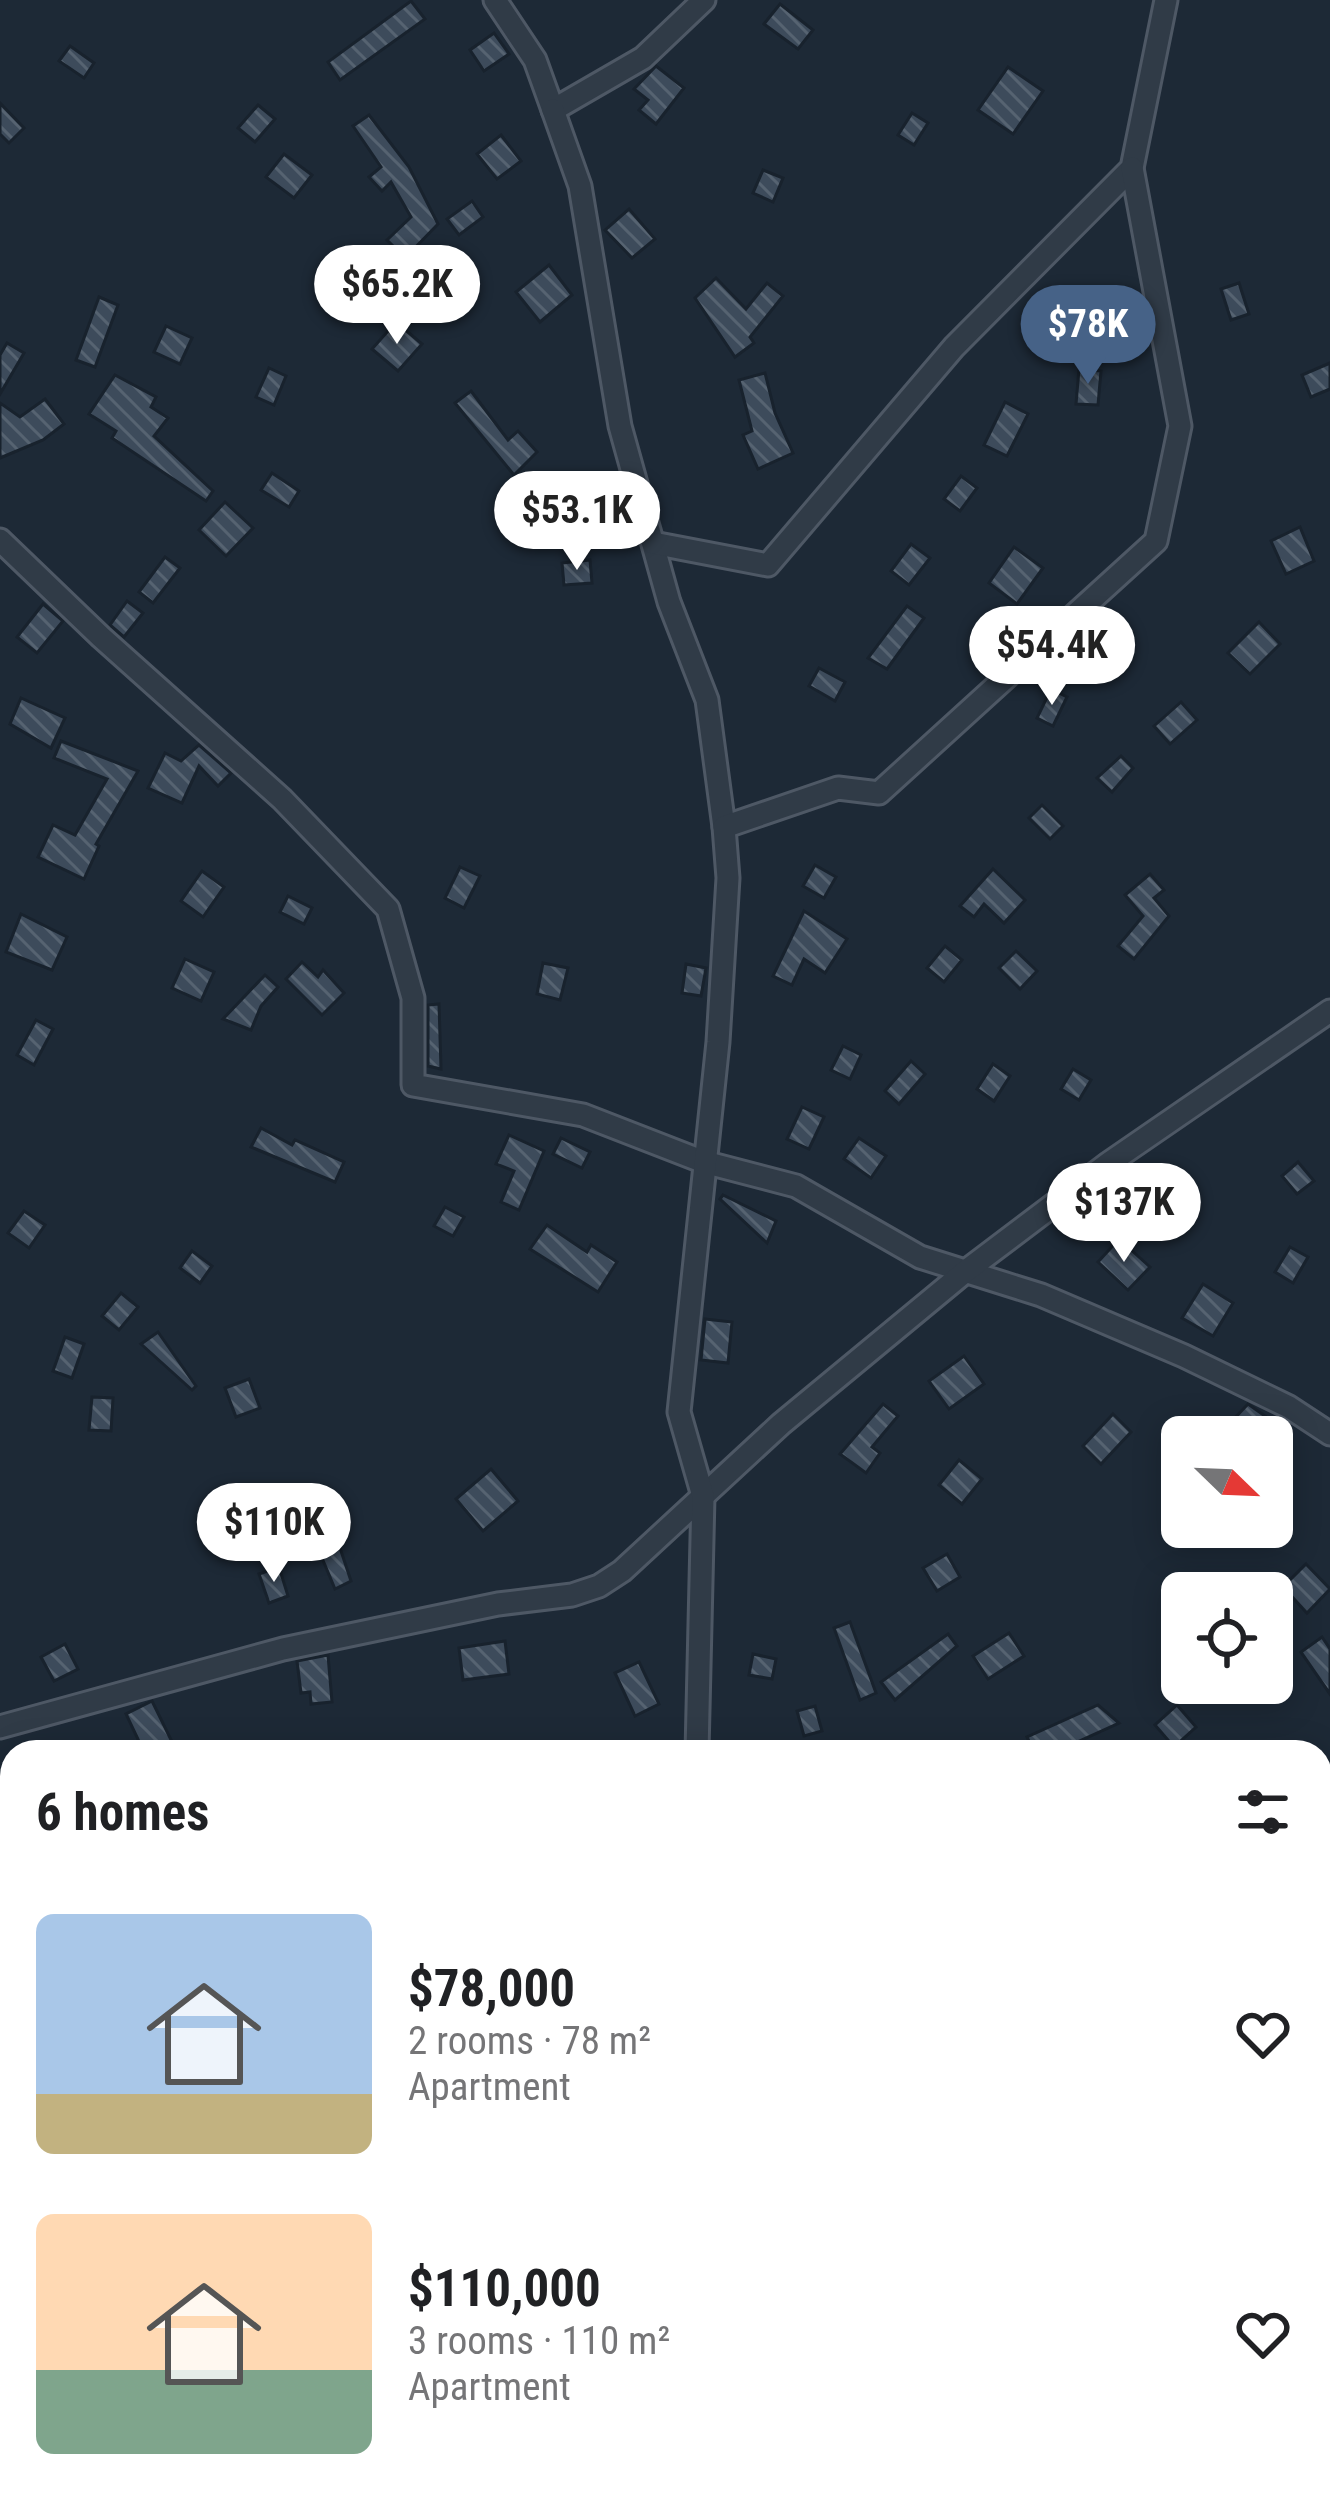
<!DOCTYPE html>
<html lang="en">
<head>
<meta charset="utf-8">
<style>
	:root { --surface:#fff; --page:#f2f2f2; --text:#202124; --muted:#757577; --accent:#466287 }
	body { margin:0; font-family:"Roboto Condensed",sans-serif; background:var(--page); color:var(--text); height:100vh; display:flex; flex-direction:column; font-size:45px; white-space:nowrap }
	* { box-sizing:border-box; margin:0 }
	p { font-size:39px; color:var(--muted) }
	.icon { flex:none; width:66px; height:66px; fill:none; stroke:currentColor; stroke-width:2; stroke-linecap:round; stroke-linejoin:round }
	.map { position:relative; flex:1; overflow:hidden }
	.panel { position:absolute; left:0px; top:1740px; width:1332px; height:771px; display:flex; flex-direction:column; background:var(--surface); border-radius:36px 36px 0 0; box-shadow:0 6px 30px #0003 }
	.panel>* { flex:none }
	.needle { width:78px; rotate:113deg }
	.controls { position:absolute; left:1161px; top:1416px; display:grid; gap:24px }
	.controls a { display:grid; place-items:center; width:132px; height:132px; border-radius:18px; background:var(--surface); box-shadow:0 6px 30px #0003; font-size:60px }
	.price { position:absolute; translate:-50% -102px; padding:0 27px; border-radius:42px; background:#fff; color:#222; font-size:39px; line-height:78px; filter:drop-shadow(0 3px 6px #0008) }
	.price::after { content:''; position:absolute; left:50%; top:72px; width:36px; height:27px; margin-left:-18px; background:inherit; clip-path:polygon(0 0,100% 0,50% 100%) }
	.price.on { background:var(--accent); color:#fff }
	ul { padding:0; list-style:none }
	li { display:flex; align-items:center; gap:36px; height:300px; padding:0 36px }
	li span { display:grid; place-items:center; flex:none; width:336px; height:240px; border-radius:18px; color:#555 }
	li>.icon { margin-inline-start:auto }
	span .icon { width:144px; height:144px; fill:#fffc; stroke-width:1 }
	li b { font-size:51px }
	h2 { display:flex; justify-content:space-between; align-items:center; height:144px; padding:0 36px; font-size:51px }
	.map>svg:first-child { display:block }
	.building { fill:url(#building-back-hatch); stroke:#18222d; stroke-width:3 }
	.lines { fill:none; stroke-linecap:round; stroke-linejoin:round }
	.minor-casing { stroke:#4e5865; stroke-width:27 }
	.minor { stroke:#303b47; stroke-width:21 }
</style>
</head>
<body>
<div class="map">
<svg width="1330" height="2510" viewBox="0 0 1330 2510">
	<defs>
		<pattern id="building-back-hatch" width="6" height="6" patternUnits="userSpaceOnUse" patternTransform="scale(3)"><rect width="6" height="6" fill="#3d4b5b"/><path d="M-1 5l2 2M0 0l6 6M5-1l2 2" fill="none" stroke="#566371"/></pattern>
	</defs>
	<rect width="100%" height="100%" fill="#1d2936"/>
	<g class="building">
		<path d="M411,1L425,19L340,80L328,62Z"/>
		<path d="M780,4L813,30L798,49L764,24Z"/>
		<path d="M494,33L509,54L484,71L470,50Z"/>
		<path d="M70,46L94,63L84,78L59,61Z"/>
		<path d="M656,66L684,88L656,124L639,110L648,100L634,89Z"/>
		<path d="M1008,67L1043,91L1013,134L978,110Z"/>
		<path d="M0,103L24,128L9,143L0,134Z"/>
		<path d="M258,105L275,119L255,142L238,128Z"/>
		<path d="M912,113L928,123L914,145L898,135Z"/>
		<path d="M369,115L409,167L438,224L405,258L387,240L411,217L391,182L382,191L369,177L381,167L353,126Z"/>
		<path d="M501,135L521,161L497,179L477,154Z"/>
		<path d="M284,154L312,175L294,198L266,177Z"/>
		<path d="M763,170L783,178L773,202L753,193Z"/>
		<path d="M472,201L483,217L459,235L447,219Z"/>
		<path d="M629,209L655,239L632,258L605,230Z"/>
		<path d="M549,265L572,295L540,322L516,292Z"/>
		<path d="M716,278L746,309L767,283L783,296L750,337L754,343L735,357L695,298Z"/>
		<path d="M1239,283L1249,314L1231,320L1221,289Z"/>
		<path d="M99,297L118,305L95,367L76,360Z"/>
		<path d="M1135,303L1137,344L1115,345L1112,305Z"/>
		<path d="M396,322L422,344L398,371L372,349Z"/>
		<path d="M166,326L192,338L180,364L154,352Z"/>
		<path d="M7,343L24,353L0,394V355Z"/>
		<path d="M1330,363V389L1311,397L1302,375Z"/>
		<path d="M269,368L286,376L274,405L256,397Z"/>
		<path d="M1079,369L1101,371L1098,405L1076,404Z"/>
		<path d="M765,373L775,413L793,453L758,469L743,435L752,431L739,380Z"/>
		<path d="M115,375L156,397L151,407L168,418L154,436L213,491L206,501L112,438L116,431L89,414Z"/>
		<path d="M471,391L508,440L518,431L537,452L514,475L455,403Z"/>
		<path d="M45,399L64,424L43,440L0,458V403L20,417Z"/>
		<path d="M1005,402L1028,414L1007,456L984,445Z"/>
		<path d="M272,473L299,491L289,507L261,490Z"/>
		<path d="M961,476L977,488L960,511L944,499Z"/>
		<path d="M225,502L253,528L226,556L199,530Z"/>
		<path d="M1300,527L1314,561L1286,574L1271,541Z"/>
		<path d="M911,544L930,558L909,585L891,571Z"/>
		<path d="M1014,547L1043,568L1017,604L989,583Z"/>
		<path d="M165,557L180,568L153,603L139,592Z"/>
		<path d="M590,560L592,583L564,585L562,563Z"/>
		<path d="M127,601L143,613L124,637L110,625Z"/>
		<path d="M43,604L63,621L37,653L17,637Z"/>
		<path d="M907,606L924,618L887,669L868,658Z"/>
		<path d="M1259,622L1280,644L1250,674L1228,653Z"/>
		<path d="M819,668L845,682L835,701L809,686Z"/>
		<path d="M1051,689L1067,697L1053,726L1037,718Z"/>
		<path d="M21,698L65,718L51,748L10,724Z"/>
		<path d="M1181,702L1197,720L1170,744L1154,726Z"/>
		<path d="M61,741L138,771L96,844L99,846L84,879L38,857L53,825L75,835L107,779L54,758Z"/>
		<path d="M199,745L231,773L218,786L199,766L182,803L148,788L165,753L181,761Z"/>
		<path d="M1121,756L1133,768L1112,792L1097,778Z"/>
		<path d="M1042,805L1063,826L1050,839L1029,818Z"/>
		<path d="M815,865L836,877L824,898L803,886Z"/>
		<path d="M460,867L480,876L464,908L445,898Z"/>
		<path d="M993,869L1025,900L1004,923L984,904L974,917L960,906Z"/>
		<path d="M202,871L224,887L203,917L181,901Z"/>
		<path d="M1150,874L1164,890L1154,898L1169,916L1134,959L1118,946L1143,916L1125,895Z"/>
		<path d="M288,896L312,908L304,924L280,912Z"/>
		<path d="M804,911L847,939L825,973L804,959L792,985L773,976Z"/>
		<path d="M21,914L67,937L52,970L6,952Z"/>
		<path d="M945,946L962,960L944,982L927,968Z"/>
		<path d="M1016,951L1037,971L1020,989L999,968Z"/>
		<path d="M185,959L214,972L201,1001L172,988Z"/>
		<path d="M302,962L318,977L323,970L344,993L322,1015L286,979Z"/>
		<path d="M543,963L568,968L560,1000L537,994Z"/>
		<path d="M686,964L706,968L701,996L682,993Z"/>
		<path d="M265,975L278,987L261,1006L251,1030L223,1019Z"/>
		<path d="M439,1004L441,1069L428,1066V1005Z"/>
		<path d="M36,1020L53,1029L34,1065L17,1055Z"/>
		<path d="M843,1046L861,1055L850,1079L831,1070Z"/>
		<path d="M911,1061L925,1074L899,1104L885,1091Z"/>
		<path d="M993,1064L1010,1076L994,1101L977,1089Z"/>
		<path d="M1073,1069L1091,1080L1079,1100L1061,1089Z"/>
		<path d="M802,1107L824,1117L809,1149L787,1139Z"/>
		<path d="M261,1128L292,1145L295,1140L344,1162L335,1182L251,1147Z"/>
		<path d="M509,1135L544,1151L519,1210L501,1202L514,1171L496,1164Z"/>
		<path d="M561,1138L590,1152L582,1168L553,1154Z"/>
		<path d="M859,1138L886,1156L871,1178L844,1159Z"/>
		<path d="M1298,1162L1314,1181L1297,1194L1282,1176Z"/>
		<path d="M723,1195L776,1221L767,1243L720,1199Z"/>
		<path d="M445,1207L464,1217L453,1236L434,1226Z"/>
		<path d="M24,1211L45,1225L29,1248L8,1233Z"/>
		<path d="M547,1225L587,1252L591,1245L617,1262L598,1292L530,1249Z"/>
		<path d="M1119,1239L1150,1267L1128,1290L1098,1262Z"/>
		<path d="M1290,1247L1308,1257L1293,1283L1275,1272Z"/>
		<path d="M192,1251L212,1266L200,1283L180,1268Z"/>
		<path d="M1203,1284L1233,1303L1213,1336L1182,1318Z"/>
		<path d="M121,1293L138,1307L119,1330L102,1316Z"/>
		<path d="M705,1319L732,1322L728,1363L701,1360Z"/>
		<path d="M158,1332L196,1386L192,1390L141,1344Z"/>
		<path d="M65,1337L84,1344L72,1378L53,1371Z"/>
		<path d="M964,1356L984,1384L949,1409L929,1381Z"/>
		<path d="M249,1379L260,1408L236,1417L225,1388Z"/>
		<path d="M92,1397L113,1398L111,1431L89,1430Z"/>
		<path d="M883,1404L898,1416L872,1447L880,1453L866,1473L840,1454Z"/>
		<path d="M1248,1404L1265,1416L1246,1437H1217Z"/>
		<path d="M1113,1414L1131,1432L1101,1464L1083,1446Z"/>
		<path d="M959,1460L982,1479L962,1504L939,1485Z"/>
		<path d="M491,1469L518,1501L483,1531L456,1499Z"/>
		<path d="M293,1504L304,1521L284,1533L274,1516Z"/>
		<path d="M333,1527L351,1581L335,1589L312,1534Z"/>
		<path d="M947,1554L960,1577L937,1591L923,1568Z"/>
		<path d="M1306,1564L1330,1589L1307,1613L1283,1587Z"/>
		<path d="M279,1567L288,1596L269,1603L259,1574Z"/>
		<path d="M850,1622L876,1693L860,1700L834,1628Z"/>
		<path d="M1009,1633L1024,1656L988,1679L973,1656Z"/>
		<path d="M948,1634L957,1646L895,1700L881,1682Z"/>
		<path d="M1322,1637L1330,1649V1694L1301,1652Z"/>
		<path d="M505,1641L509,1674L463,1680L459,1648Z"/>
		<path d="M65,1644L78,1669L54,1681L41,1657Z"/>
		<path d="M753,1654L776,1659L772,1679L749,1675Z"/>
		<path d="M328,1655L332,1702L311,1704L310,1692L301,1693L297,1661Z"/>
		<path d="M639,1662L659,1704L635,1716L615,1673Z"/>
		<path d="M152,1701L177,1752H144L126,1714Z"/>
		<path d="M1098,1705L1119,1723L1055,1752H1034L1027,1737Z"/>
		<path d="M1177,1705L1196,1727L1174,1747L1155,1725Z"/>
		<path d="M815,1706L822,1731L804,1736L797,1711Z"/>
	</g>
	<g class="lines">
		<g class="minor-casing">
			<g id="minor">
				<path d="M495,0L535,60L553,110L643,58L704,0"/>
				<path d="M553,110L580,186L620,426L669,602L707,700L724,827"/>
				<path d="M0,540L101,637L282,799L388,909L413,998V1085L583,1115L704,1162L796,1186L920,1257L1041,1295L1184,1356L1289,1407L1330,1434"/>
				<path d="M653,543L768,565L954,347L1132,168L1166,0"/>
				<path d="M0,1727L283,1649L498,1604L572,1595L599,1586L622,1571L781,1424L966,1271L1109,1163L1330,1011"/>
				<path d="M697,1752L703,1496L679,1412L718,1042L728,878L724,827L838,788L879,793L1156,541L1180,426L1132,168"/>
				<path d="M0,1993L12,2015"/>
				<path d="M263,2499L269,2510"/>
				<path d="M726,2510L730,2499"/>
			</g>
		</g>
		<use href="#minor" class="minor"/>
	</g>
</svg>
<div class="controls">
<a><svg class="needle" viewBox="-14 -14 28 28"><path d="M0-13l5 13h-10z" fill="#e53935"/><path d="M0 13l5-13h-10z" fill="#757577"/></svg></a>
<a><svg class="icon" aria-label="locate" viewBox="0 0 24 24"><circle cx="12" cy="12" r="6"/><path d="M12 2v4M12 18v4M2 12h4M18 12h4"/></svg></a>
</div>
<b class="price" style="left:397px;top:347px">$65.2K</b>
<b class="price on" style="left:1088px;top:387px">$78K</b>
<b class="price" style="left:577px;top:573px">$53.1K</b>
<b class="price" style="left:1052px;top:708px">$54.4K</b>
<b class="price" style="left:1124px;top:1265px">$137K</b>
<b class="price" style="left:274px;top:1585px">$110K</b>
<section class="panel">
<h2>6 homes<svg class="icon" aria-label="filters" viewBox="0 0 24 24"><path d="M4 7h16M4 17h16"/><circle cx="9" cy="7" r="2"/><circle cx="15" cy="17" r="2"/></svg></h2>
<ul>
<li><span style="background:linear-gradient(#a9c7e8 75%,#c2b280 0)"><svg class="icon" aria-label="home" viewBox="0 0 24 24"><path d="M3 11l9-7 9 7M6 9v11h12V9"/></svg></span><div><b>$78,000</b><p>2 rooms · 78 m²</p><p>Apartment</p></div><svg class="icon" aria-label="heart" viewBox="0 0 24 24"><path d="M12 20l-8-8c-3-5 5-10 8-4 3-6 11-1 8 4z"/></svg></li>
<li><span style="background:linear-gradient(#ffd9b3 65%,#7fa58c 0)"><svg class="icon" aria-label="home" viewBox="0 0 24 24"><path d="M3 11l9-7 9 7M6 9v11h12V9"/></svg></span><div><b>$110,000</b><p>3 rooms · 110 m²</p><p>Apartment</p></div><svg class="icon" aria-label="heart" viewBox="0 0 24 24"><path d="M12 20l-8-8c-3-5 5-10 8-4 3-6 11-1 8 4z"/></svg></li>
</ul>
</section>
</div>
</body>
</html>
